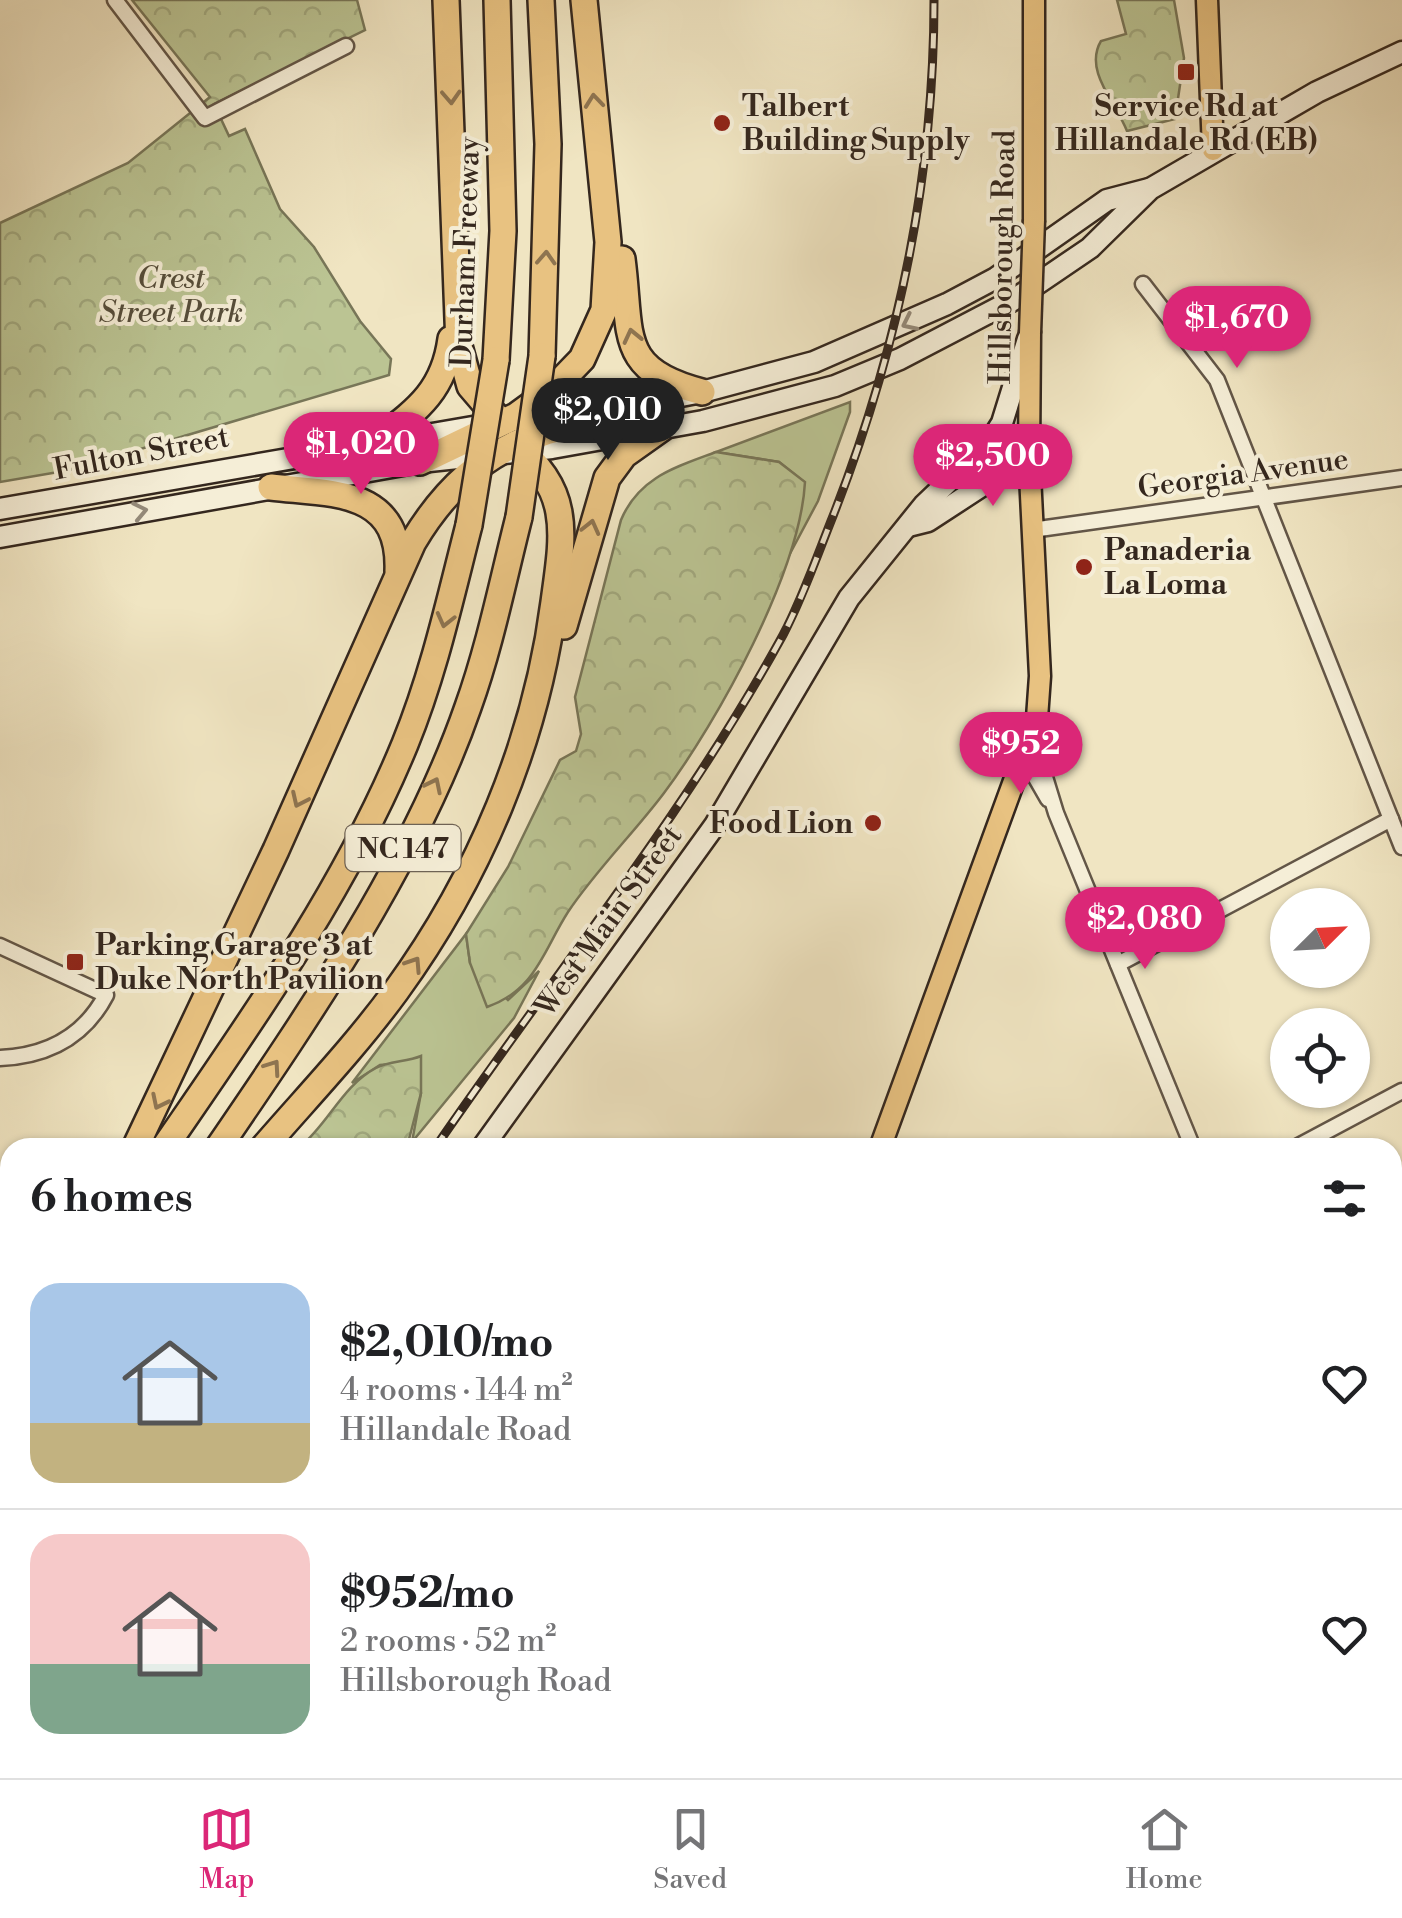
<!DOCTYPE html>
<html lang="en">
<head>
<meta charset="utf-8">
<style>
	:root { --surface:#fff; --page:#f2f2f2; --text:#202124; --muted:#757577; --line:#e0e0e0; --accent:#db2777 }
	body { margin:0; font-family:"Libre Bodoni",serif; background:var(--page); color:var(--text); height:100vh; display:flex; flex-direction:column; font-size:38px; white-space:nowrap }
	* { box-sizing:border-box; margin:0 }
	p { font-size:32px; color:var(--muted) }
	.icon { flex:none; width:55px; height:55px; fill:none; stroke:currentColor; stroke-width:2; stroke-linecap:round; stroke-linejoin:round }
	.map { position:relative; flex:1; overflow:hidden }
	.side { position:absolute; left:0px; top:1138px; width:1402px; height:642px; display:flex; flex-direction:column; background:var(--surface); border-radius:30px 30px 0 0; box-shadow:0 2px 8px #0004 }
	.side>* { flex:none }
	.needle { width:65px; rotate:66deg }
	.controls { position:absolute; left:1270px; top:888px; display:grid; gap:20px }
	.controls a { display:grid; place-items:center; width:100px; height:100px; border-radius:50%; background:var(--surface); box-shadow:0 2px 8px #0004; font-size:50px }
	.price { position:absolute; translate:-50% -85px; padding:0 22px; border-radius:35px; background:var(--accent); color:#fff; font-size:32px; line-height:65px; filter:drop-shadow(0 2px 5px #0008) }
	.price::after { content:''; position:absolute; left:50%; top:60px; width:30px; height:22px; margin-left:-15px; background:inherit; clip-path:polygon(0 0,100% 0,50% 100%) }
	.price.current { background:#222; color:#fff }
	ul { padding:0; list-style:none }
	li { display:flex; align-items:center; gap:30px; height:250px; padding:0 30px }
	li+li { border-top:2px solid var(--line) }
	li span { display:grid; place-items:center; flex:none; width:280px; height:200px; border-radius:30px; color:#555 }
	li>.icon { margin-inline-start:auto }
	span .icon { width:120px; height:120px; fill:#fffc; stroke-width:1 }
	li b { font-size:42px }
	h2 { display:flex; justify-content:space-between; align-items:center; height:120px; padding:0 30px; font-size:42px }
	.tab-bar { display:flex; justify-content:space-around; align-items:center; height:140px; border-top:2px solid var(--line); background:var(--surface); font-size:28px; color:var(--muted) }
	.tab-bar a { display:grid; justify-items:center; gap:5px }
	.tab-bar .current { color:var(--accent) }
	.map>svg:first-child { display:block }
	.green { fill:#bbc493; stroke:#787658; stroke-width:2.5 }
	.forest { fill:url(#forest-crowns); stroke:#787658; stroke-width:2.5 }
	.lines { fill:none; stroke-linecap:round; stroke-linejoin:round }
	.minor-casing { stroke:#635647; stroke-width:19 }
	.secondary-casing { stroke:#34271e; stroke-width:25 }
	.primary-casing { stroke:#34271e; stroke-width:25 }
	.motorway-casing { stroke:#34271e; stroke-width:30 }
	.minor { stroke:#f5eed7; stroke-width:14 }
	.secondary { stroke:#f5eed7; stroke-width:20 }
	.primary { stroke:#e8c281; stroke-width:20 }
	.motorway { stroke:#e8c281; stroke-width:25 }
	.rail-casing { stroke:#34271e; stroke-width:9 }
	.rail { stroke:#f5eed7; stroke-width:5; stroke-dasharray:15; stroke-linecap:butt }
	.primary-bridge-casing { stroke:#34271e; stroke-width:25; stroke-linecap:butt }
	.motorway-bridge-casing { stroke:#34271e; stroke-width:30; stroke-linecap:butt }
	.primary-bridge { stroke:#e8c281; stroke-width:20 }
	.motorway-bridge { stroke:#e8c281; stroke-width:25 }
	.oneway { stroke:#8e7450 }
	.oneway2 { stroke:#948a7a }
	.poi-dot { fill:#8f2418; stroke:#f5eed7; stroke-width:4 }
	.labels { text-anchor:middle; stroke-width:8; stroke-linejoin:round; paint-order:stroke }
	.shield { fill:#f5eed7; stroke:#6e6356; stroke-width:2.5 }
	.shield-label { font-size:28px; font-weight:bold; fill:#34271e }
	.poi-label { font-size:30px; font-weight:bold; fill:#34271e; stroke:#f5eed7; text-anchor:start }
	.street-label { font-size:30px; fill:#34271e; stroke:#f5eed7 }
	.park-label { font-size:30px; font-style:italic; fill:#564e3b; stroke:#f5eed7 }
</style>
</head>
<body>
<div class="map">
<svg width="1402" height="1778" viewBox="0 0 1402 1778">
	<defs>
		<pattern id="forest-crowns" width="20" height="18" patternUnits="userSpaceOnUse" patternTransform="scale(2.5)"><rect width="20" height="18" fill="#bbc493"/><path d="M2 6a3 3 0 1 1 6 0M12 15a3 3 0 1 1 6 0" fill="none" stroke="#a1a87e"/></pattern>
	</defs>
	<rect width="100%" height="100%" fill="#f0e5c2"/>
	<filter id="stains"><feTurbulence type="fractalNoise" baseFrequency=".002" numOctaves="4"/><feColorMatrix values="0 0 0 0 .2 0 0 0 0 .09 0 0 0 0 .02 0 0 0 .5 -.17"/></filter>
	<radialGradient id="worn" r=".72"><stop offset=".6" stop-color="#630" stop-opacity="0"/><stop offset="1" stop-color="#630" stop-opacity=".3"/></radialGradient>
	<g class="green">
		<path d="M850,402V412L818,501L785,563L804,482L779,462L716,452Z"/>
		<path d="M466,934L470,963L508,1000L539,971L514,1018L412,1142L421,1093L403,1063L380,1065L352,1083Z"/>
		<path d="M10,1513V1711L0,1726V1529Z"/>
	</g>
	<g class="forest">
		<path d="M132,0H357L365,30L214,104L229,136L245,129L280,209L314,247L360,321L391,359L389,375L70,470L0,482V223L128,163L210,97Z"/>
		<path d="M1117,0H1174L1184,58L1175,119L1127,131C1117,104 1083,71 1101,41L1126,34Z"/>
		<path d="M716,452L779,462L805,482C800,572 718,721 664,793C634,833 596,870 568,912C543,951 536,990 487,1007L470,963L466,934L508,867L560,760L576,751L581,734L575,697L621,520C639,477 676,467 716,452Z"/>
		<path d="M421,1056V1093L407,1147H300C329,1123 342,1086 376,1068C389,1061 407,1062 421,1056Z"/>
		<path d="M130,1770H218L219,1778H126Z"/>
	</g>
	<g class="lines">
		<g class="minor-casing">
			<g id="minor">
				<path d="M115,0L205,118L346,46"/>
				<path d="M1143,284L1217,380L1402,847"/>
				<path d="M1032,530L1402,478"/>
				<path d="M1029,748L1041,764L1056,813L1193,1148"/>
				<path d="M1025,759L1048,799"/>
				<path d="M0,946L106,995C84,1037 47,1056 0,1058"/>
				<path d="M1118,964L1391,819"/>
				<path d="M1295,1148L1402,1091"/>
				<path d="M1392,1506L1402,1530"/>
				<path d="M1392,1748L1402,1744"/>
				<path d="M424,1770L446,1778"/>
				<path d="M1172,1770L1175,1778"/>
				<path d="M901,1778L904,1770"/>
				<path d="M1314,1778L1335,1770"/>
			</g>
		</g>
		<g class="secondary-casing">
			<g id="secondary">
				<path d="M519,421L576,416L702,392L814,362L947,304L996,278L1107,200L1149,189"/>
				<path d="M0,509L490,424"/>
				<path d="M908,526L928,521L1029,455"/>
				<path d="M0,537L420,462L552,448L703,421L835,386L900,359L1015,299L1090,248L1150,189L1317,92L1402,52"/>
				<path d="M482,1148L715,825L849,598L924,505L990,442L1002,423L1028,339"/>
				<path d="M47,1778L52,1770"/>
			</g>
		</g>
		<g class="primary-casing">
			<g id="primary">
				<path d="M1207,0L1213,150"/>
				<path d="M1034,220V0"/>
				<path d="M880,1148L1037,718L1040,676L1029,455L1030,333"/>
				<path d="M637,1778L640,1770"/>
			</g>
		</g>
		<g class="motorway-casing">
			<g id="motorway">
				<path d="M446,0L459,346L470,386L500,421"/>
				<path d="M541,0L548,144L542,356"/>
				<path d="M622,259C632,334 616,370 702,392"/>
				<path d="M496,360L503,231L497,0"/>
				<path d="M378,440C417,410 444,391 451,339"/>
				<path d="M420,462L516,416L553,389L582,359L604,310L608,242L584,0"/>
				<path d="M271,487C331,494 401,488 398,571"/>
				<path d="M564,626L607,478L624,455L662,428"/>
				<path d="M135,1148L276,850L413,542C444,490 484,452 543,433C567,425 588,427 609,410"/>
				<path d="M164,1148C252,1020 346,888 405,744C434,673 450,599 469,525"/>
				<path d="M218,1148C309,1015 415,860 468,707C490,646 503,580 519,517"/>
				<path d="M263,1148C308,1096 355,1047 396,991C479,877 536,742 554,602C563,536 573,490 514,445"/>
				<path d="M0,1386L10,1372"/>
				<path d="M0,1461L10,1447"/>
			</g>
		</g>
		<use href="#minor" class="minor"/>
		<use href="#secondary" class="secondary"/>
		<use href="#primary" class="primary"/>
		<use href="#motorway" class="motorway"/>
		<g class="rail-casing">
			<g id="rail">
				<path d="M435,1148C552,977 684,816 783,635C803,597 817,556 833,516C898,350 934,179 934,0"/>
				<path d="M5,1778L10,1769"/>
			</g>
		</g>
		<use href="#rail" class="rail"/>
		<g class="primary-bridge-casing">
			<path id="primary-bridge" d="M1030,333L1034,220"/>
		</g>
		<g class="motorway-bridge-casing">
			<g id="motorway-bridge">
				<path d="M519,517L542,356"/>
				<path d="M469,525L496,360"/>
			</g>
		</g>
		<use href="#primary-bridge" class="primary-bridge"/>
		<use href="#motorway-bridge" class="motorway-bridge"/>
	</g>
	<defs><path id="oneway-chevron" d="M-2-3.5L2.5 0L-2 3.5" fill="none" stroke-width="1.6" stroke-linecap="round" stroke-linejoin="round" transform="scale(2.5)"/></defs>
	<g class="oneway">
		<use href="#oneway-chevron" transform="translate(451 97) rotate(87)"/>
		<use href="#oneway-chevron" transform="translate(594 101) rotate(-96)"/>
		<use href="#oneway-chevron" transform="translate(546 258) rotate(-87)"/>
		<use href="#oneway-chevron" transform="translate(632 336) rotate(-103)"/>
		<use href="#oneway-chevron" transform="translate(591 527) rotate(-76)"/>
		<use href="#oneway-chevron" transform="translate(445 620) rotate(104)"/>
		<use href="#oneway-chevron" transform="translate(434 785) rotate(-64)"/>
		<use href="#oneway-chevron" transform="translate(299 800) rotate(115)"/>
		<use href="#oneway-chevron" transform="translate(414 964) rotate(-57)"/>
		<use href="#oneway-chevron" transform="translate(273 1067) rotate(-55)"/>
		<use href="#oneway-chevron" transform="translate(159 1102) rotate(116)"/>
	</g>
	<g class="oneway2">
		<use href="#oneway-chevron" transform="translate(909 323) rotate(154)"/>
		<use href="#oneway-chevron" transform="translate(140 511) rotate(-12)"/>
	</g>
	<g class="poi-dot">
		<rect x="1176" y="62" width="20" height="20" rx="5"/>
		<circle cx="722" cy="123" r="10"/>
		<circle cx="1084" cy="567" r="10"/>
		<circle cx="873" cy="823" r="10"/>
		<rect x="65" y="952" width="20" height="20" rx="5"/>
	</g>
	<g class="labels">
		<rect class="shield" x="345.5" y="825" width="115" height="46" rx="8"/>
		<g class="shield-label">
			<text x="403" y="858">NC 147</text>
		</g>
		<g class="poi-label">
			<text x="742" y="116">Talbert<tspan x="742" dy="34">Building Supply</tspan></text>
			<text x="1186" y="116" text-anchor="middle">Service Rd at<tspan x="1186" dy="34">Hillandale Rd (EB)</tspan></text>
			<text x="1104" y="560">Panaderia<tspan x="1104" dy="34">La Loma</tspan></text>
			<text x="853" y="833" text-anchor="end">Food Lion</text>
			<text x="95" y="955">Parking Garage 3 at<tspan x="95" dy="34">Duke North Pavilion</tspan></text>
		</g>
		<g class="street-label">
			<text transform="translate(465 252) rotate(-88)" y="10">Durham Freeway</text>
			<text transform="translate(1002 257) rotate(-89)" y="10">Hillsborough Road</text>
			<text transform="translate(141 453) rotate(-11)" y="10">Fulton Street</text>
			<text transform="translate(1243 473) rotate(-8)" y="10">Georgia Avenue</text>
			<text transform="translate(608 921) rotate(-54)" y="10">West Main Street</text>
		</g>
		<g class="park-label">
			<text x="171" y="288">Crest<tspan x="171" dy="34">Street Park</tspan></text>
		</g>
	</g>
	<rect width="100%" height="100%" filter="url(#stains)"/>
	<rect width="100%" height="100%" fill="url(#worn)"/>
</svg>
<div class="controls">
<a><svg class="needle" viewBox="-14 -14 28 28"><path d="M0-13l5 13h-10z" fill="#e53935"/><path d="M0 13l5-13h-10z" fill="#757577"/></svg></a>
<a><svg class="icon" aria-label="locate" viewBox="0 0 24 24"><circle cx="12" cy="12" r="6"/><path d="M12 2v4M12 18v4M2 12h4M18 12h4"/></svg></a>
</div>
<b class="price" style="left:1237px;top:371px">$1,670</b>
<b class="price current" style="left:608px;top:463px">$2,010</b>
<b class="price" style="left:361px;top:497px">$1,020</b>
<b class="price" style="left:993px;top:509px">$2,500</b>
<b class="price" style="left:1021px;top:797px">$952</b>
<b class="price" style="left:1145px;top:972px">$2,080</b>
<section class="side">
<h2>6 homes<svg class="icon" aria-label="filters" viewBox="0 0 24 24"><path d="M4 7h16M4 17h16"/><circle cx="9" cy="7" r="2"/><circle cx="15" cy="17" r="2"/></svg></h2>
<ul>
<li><span style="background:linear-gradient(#a9c7e8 70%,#c2b280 0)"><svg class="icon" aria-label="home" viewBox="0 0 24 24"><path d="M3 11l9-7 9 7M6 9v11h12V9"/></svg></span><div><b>$2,010/mo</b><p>4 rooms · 144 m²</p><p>Hillandale Road</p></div><svg class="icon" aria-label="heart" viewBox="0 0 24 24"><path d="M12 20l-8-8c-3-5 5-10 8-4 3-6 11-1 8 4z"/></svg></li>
<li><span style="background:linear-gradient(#f6c9c9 65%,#7fa58c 0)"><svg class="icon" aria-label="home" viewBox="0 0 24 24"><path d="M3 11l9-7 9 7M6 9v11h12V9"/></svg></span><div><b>$952/mo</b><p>2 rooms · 52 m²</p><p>Hillsborough Road</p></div><svg class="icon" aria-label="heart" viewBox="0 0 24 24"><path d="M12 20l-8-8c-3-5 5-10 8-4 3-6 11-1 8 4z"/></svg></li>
</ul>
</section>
</div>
<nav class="tab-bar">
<a class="current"><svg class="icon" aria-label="map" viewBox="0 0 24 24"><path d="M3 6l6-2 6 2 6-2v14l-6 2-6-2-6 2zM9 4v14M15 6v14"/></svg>Map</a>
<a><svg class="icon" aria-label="saved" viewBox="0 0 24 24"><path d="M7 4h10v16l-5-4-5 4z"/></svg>Saved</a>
<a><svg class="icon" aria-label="home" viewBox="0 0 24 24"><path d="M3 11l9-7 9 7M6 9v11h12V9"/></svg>Home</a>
</nav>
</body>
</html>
